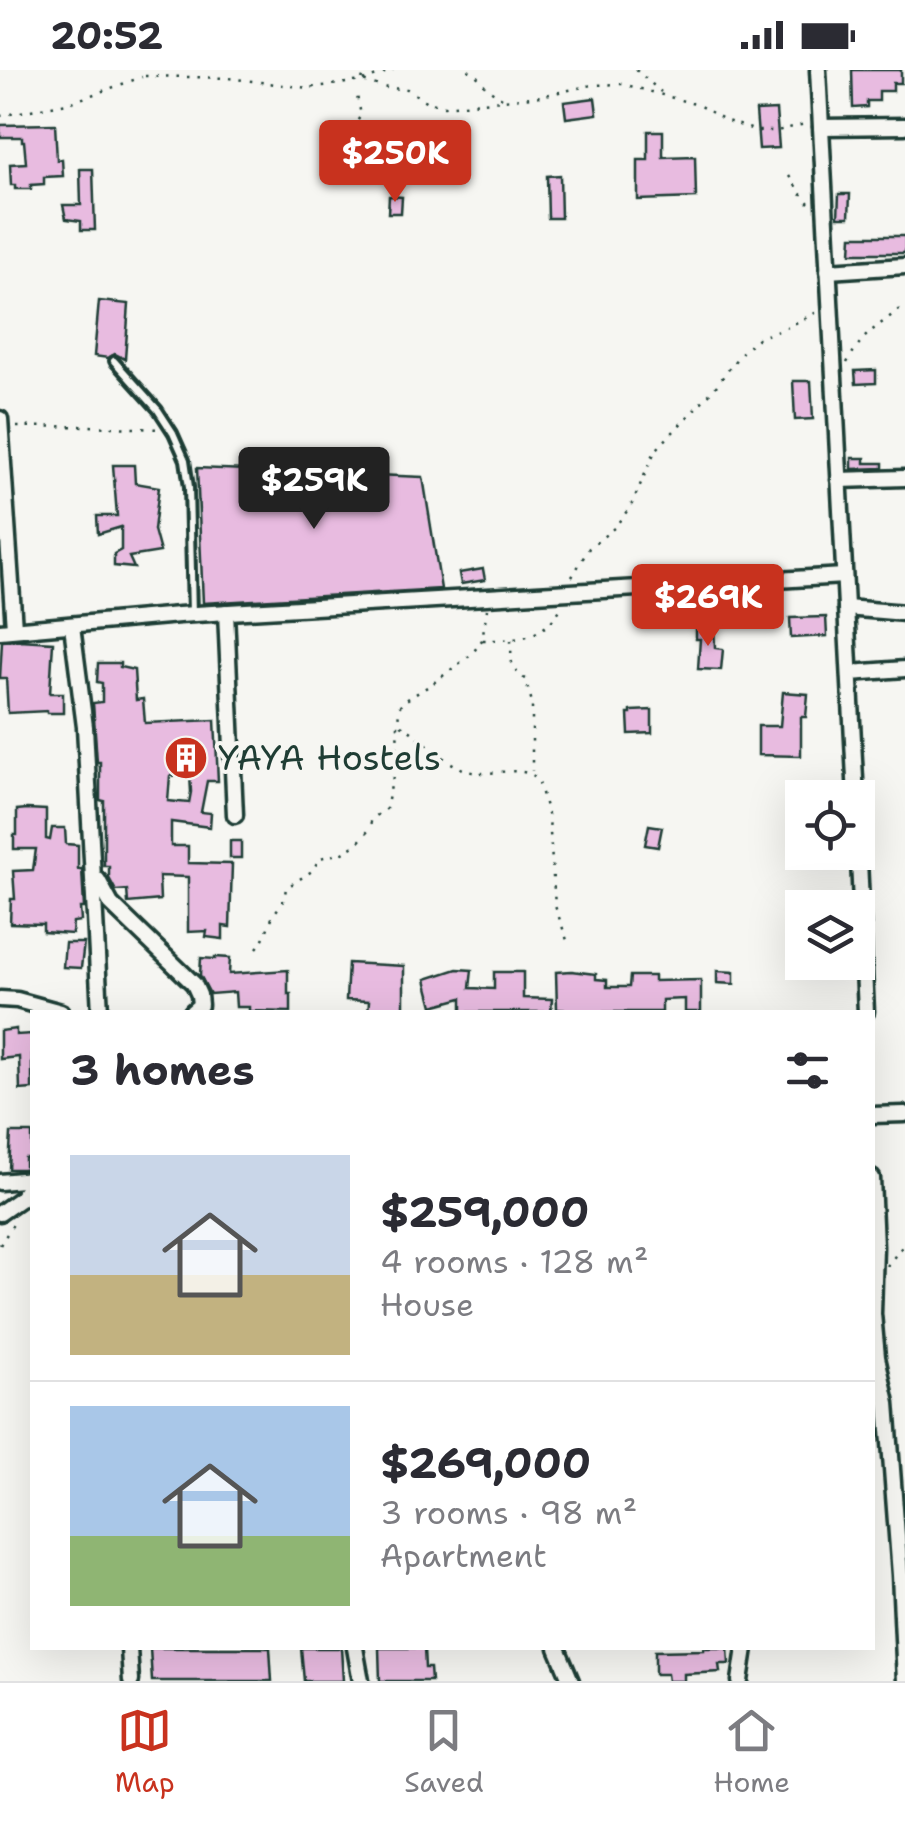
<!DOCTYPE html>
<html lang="en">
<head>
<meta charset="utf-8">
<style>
	:root { --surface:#fff; --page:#f2f2f3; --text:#2b2b33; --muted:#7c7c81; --line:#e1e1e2; --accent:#c8321e }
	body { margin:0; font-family:"Shantell Sans",sans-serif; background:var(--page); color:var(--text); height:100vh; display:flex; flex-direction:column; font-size:38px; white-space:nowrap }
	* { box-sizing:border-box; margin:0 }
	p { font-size:32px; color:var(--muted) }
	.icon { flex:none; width:55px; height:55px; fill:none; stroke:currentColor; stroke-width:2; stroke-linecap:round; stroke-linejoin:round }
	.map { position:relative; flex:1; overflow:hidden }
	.drawer { position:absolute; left:30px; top:940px; width:845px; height:640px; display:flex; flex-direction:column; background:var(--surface); border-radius:0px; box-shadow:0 10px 40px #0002 }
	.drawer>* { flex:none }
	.tools { position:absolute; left:785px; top:710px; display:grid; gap:20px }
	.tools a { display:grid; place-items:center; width:90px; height:90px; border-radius:0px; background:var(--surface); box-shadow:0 10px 40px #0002; font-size:50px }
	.price { position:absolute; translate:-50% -85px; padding:0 22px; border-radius:10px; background:var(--accent); color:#fff; font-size:32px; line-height:65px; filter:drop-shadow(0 2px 5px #0008) }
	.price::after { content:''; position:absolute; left:50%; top:60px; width:30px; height:22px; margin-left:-15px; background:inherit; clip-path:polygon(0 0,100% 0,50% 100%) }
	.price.on { background:#222; color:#fff }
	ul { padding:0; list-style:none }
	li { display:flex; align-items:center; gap:30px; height:250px; padding:0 40px }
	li+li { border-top:2px solid var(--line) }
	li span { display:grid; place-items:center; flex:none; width:280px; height:200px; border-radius:0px; color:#555 }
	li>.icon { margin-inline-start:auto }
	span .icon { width:120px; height:120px; fill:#fffc; stroke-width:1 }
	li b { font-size:42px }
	h2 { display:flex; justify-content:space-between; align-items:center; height:120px; padding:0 40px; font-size:42px }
	.status { display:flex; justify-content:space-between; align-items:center; height:70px; padding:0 50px; background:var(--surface); direction:ltr }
	.status svg { height:28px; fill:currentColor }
	.tab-bar { display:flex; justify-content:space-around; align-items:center; height:140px; border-top:2px solid var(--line); background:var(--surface); font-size:28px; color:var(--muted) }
	.tab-bar a { display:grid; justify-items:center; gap:5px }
	.tab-bar .on { color:var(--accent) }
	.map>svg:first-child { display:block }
	.building { fill:#e8bbe0; stroke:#1f3d34; stroke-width:2.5; fill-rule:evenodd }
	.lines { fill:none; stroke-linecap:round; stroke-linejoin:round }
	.service-casing { stroke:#1f3d34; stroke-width:14 }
	.minor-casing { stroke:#1f3d34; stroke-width:21 }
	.path { stroke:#1f3d34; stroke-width:2.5; stroke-dasharray:2.5 8; stroke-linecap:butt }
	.service { stroke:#f6f6f2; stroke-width:6 }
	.minor { stroke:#f6f6f2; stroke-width:14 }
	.labels { text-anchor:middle; stroke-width:8; stroke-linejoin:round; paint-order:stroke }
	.poi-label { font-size:35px; fill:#1f3d34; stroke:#f6f6f2; text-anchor:start }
</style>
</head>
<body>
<div class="status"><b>20:52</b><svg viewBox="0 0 49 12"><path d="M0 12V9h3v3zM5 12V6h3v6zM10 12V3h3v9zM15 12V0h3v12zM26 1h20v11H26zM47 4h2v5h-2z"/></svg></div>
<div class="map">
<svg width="905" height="1611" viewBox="0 0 905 1611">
	<rect width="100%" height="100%" fill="#f6f6f2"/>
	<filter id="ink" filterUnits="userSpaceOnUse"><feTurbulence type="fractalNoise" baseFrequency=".01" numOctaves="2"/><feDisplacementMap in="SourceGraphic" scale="20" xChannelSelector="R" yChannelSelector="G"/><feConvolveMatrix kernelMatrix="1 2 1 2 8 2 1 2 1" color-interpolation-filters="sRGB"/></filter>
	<g filter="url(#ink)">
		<g class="building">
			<path d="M852,0H901V13H893V21H879V31H867V37L853,38Z"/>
			<path d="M595,28L597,44L566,48L564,32Z"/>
			<path d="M776,40L779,78L759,79L756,41Z"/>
			<path d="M55,54L57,90L62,89L63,106L44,107V114L31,115V119H15V115H11L10,94L26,93L24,71H22V67H0V55Z"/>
			<path d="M648,61H663V87L695,86L696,128L638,130V90H648Z"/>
			<path d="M80,99H93L95,160H81V151L66,149L63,135H81Z"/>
			<path d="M560,105L561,148H548L547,106Z"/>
			<path d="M839,124H850L849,147H838Z"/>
			<path d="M389,126L402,127L401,143H388Z"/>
			<path d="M852,166H905V183H851Z"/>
			<path d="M99,231L129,234L125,289L115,284L108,288L94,286Z"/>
			<path d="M876,300V313L856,314L855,301Z"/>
			<path d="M793,311H811L813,349L795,350Z"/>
			<path d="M326,382H376V405L423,407L441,519L203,533L197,398L326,403Z"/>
			<path d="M852,388H865V393H883V398L852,399Z"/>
			<path d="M113,395H134L135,413L159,417L154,460L160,482L129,487L134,498L114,496V484L121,480V457L98,464L97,446H117Z"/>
			<path d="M483,499L485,510L461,514L459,503Z"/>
			<path d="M772,530V546L747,547V534H759L758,531Z"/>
			<path d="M826,547L827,566L791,568L790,548Z"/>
			<path d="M714,555L715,578L723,579L721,600L698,599L700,569H696V556Z"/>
			<path d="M20,570L53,572L50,623H63V643H47V641L8,643L6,608H0L2,571Z"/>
			<path d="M98,593H120V597L134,600L136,630L143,629L145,653L215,650L218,711H207L201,742L211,743L210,757L171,752V776H188V793L232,794L230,857L223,856V869L206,867L207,861L188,862V807L159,806L160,830L128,833L127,820L116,821L109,808V796H104V731L100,730V692H97L93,633L102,632V613L97,612ZM190,705L191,722L189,733L168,731L170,706Z"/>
			<path d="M783,622L808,624L806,647H801V686L758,685V656H780Z"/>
			<path d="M652,640V663L629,664L628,644H631V641Z"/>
			<path d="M27,739L46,740V769L50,770L52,758H65L66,774L78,775V799H82L84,838H80L81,851L73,852L72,864L43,862V854L10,853L11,829H15L13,801L33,800L36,779H14V765H17V740Z"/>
			<path d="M649,755L662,757L658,777L645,775Z"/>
			<rect x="230" y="771" width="11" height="17"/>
			<path d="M65,873H84L81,898L63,897Z"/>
			<path d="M215,887L230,888L229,904L288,900V924H291V942L249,941V937H236L235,922L210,924L200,905L201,888L215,889Z"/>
			<path d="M348,893L404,896V942H368L369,931L346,930Z"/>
			<path d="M457,899L472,900L470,918L494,919V902H523V928L552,929L551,942H462V928L433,936L426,909Z"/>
			<path d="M572,901L596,904V909L607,910V917H629L630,906H654V911L701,910V942H685V929L662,930V942H589L557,939L556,902Z"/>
			<path d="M717,901L734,902V914L717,913Z"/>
			<path d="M16,959V965L32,964V1019L20,1020L19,987L0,989V961Z"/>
			<path d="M11,1063H32V1088H25V1099H9Z"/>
			<path d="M150,1578H270L272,1611H152Z"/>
			<path d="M301,1578H341L343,1611H304Z"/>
			<path d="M379,1578H424L425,1598H430L431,1611H380Z"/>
			<path d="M704,1578H728L729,1594H719L720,1602L684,1604V1611H668L667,1604H655V1581L704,1580Z"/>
		</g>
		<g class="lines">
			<g class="service-casing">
				<path id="service" d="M114,291L158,340L173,363L185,390L189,417L192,544"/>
			</g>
			<g class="minor-casing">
				<g id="minor">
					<path d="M818,0L856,728"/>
					<path d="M821,57L905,56"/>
					<path d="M828,201L905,196"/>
					<path d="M0,349L14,558"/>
					<path d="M839,410L905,408"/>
					<path d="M846,538L905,543"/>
					<path d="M226,542L235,745"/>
					<path d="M72,556L85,657L100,942"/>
					<path d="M0,561L179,545L844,506"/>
					<path d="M850,603L905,599"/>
					<path d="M858,769L866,942"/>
					<path d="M98,810L111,834L194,914L199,925L200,935L192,942"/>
					<path d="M0,929L17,930L61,942"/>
					<path d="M872,1045L905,1044"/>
					<path d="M872,1108L875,1177L873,1244L877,1287L887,1333L900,1505L905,1611"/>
					<path d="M0,1112L32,1109"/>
					<path d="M0,1143L20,1129L32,1112"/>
					<path d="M129,1578L131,1611"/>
					<path d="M355,1578L361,1611"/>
					<path d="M557,1578L571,1611"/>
					<path d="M740,1611L745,1578"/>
				</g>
			</g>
			<g class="path">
				<path d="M468,0L476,5L487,18L505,30"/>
				<path d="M636,0L661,22"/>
				<path d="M145,6L228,8L308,18L362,11L387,18L407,19L427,32L444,36L541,26L592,15L623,14L698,35L727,51L757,61H777L805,54"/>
				<path d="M362,10L366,0"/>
				<path d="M363,11L393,0"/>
				<path d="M0,46L72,32L142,7"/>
				<path d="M355,69L352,60L361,45L357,26"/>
				<path d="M789,106L803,127L809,133"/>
				<path d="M847,293C865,259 879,258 905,234"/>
				<path d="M17,357L88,356L159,359"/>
				<path d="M572,507L589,478L614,458L631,436L655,381L714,319L740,284L758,268L784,259L817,242"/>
				<path d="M483,570C518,570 543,570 562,536"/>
				<path d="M511,570C512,592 508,596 525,609L532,632V701"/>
				<path d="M401,655C424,668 442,692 468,701C489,708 520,693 538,709L549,748L555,836L567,870"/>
				<path d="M257,878C265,868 267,859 272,848C280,832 283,839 286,818L312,801L320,788L343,783L356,775L368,761L372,749L386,739L396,693L399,637L406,630L432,614L472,584L482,570L487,539"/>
				<path d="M0,1175L15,1151"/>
				<path d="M887,1196L905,1173"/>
			</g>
			<use href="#service" class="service"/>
			<use href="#minor" class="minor"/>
		</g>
	</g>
	<defs>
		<g id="building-disc" transform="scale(2.25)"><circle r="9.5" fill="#c8321e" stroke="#f6f6f2"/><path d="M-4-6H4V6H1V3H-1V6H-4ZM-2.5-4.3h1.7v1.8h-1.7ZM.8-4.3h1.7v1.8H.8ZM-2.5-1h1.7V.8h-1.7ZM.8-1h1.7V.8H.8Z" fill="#fff"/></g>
	</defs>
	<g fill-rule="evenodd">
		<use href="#building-disc" x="186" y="688"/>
	</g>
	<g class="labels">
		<g class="poi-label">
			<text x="218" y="700">YAYA Hostels</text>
		</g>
	</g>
</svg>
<div class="tools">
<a><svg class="icon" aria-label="locate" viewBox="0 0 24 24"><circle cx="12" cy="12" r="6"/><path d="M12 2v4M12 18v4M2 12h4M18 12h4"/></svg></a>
<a><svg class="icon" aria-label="layers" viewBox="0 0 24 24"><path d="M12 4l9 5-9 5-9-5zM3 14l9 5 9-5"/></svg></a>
</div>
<b class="price" style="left:395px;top:135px">$250K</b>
<b class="price on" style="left:314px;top:462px">$259K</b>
<b class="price" style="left:708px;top:579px">$269K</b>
<section class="drawer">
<h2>3 homes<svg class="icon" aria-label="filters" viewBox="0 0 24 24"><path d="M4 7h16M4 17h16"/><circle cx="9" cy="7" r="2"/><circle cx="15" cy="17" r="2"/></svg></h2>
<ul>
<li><span style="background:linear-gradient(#c9d6e8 60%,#c2b280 0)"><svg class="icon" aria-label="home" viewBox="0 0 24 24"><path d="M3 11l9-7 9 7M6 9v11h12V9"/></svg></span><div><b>$259,000</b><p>4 rooms · 128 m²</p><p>House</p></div></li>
<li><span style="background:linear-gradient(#a9c7e8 65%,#8fb573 0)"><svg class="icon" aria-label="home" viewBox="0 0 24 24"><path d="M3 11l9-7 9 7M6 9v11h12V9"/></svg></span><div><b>$269,000</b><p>3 rooms · 98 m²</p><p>Apartment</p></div></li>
</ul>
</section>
</div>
<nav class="tab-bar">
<a class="on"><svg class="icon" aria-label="map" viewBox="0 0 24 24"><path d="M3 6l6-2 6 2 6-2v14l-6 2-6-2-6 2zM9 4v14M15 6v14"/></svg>Map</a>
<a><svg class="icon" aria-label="saved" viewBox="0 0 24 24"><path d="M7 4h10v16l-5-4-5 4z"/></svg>Saved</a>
<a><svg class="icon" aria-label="home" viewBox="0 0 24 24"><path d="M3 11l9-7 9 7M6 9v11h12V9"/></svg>Home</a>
</nav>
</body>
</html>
